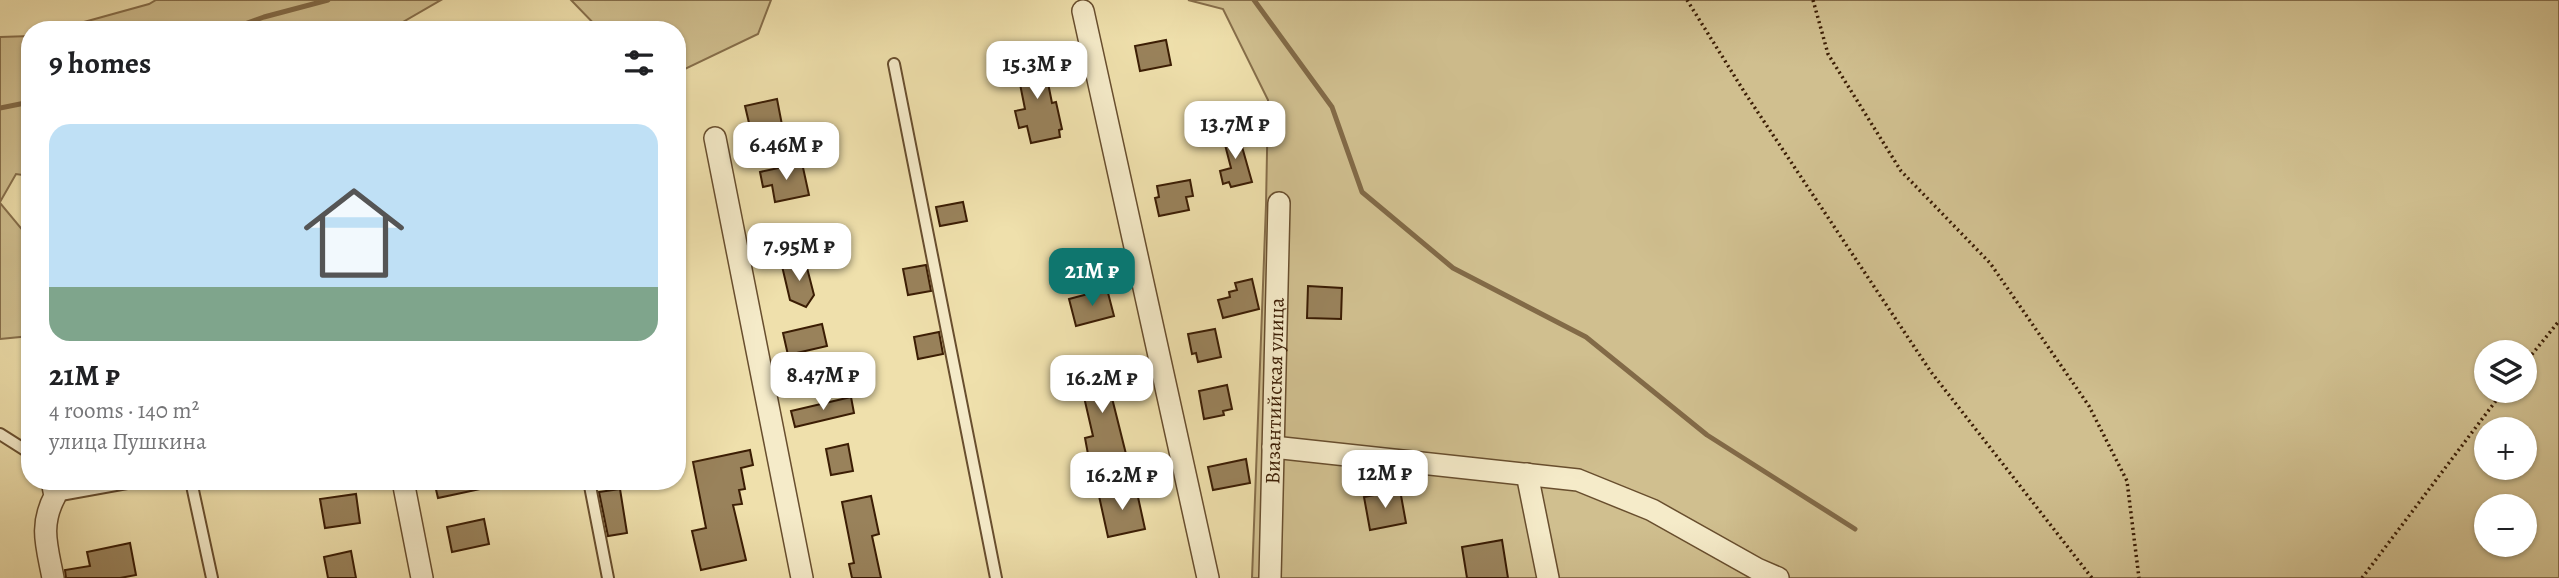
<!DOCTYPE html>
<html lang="en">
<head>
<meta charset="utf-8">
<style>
	:root { --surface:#fff; --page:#f2f2f2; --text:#202124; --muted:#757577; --accent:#0f766e }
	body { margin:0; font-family:Alegreya,serif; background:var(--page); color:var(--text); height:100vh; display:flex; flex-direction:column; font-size:26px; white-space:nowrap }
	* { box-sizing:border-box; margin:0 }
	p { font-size:23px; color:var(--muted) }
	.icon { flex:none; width:38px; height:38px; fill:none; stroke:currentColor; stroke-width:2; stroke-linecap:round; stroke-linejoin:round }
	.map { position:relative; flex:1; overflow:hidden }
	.sheet { position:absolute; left:21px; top:21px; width:665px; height:469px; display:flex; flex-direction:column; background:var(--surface); border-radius:28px; box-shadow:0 2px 5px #0004 }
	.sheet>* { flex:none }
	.tools { position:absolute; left:2474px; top:340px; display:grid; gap:14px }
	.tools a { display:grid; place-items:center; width:63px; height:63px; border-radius:50%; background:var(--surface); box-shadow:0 2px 5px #0004; font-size:35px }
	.price { position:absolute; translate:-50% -60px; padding:0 16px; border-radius:14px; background:#fff; color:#222; font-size:23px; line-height:46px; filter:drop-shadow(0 2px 4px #0008) }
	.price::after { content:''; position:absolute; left:50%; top:42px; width:21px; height:16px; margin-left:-10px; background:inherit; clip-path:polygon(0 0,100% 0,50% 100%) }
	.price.active { background:var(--accent); color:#fff }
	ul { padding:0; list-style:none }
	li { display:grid; align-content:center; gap:14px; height:371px; padding:0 28px }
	li span { display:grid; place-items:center; height:217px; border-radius:21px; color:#555 }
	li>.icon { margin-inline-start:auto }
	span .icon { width:126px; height:126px; fill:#fffc; stroke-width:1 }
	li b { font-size:30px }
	h2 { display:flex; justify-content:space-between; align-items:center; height:84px; padding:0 28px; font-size:30px }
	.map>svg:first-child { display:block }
	.green { fill:#d0bf8f; stroke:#866e4a; stroke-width:2; fill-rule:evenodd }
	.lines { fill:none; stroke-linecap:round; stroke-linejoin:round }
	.stream { stroke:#826a47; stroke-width:5 }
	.building { fill:#99825b; stroke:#3b1d04; stroke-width:2 }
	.service-casing { stroke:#684e2e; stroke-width:14 }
	.minor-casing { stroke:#684e2e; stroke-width:24 }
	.path { stroke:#3b1d04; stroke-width:3.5; stroke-dasharray:2 3.5; stroke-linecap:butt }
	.service { stroke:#f5ebc9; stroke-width:10 }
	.minor { stroke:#f5ebc9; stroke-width:21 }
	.labels { text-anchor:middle; stroke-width:7; stroke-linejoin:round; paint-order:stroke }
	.street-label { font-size:21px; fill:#3b1d04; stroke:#f5ebc9 }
</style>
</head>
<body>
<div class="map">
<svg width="2559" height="578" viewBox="0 0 2559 578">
	<rect width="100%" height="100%" fill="#efe0ac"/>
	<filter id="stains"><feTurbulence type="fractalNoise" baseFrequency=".00286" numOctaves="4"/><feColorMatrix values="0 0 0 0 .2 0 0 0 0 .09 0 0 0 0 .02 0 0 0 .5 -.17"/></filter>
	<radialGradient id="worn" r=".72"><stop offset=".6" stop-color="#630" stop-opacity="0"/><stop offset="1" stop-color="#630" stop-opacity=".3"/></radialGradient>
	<g class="green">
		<path d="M156,0H441L389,30H55L149,4Z"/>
		<path d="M571,0H771L758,34L685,69L677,66V30H600Z"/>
		<path d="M1188,0H2559V578H1252L1266,205L1268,100L1223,9ZM2487,352H2525V390H2487ZM2487,429H2525V467H2487ZM2487,506H2525V544H2487Z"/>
		<path d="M30,36V176L16,174L0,202V37Z"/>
		<path d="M0,203L30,239V336L0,339Z"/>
	</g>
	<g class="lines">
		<g class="stream">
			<path d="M1254,0L1332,107L1362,192L1453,268L1586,337L1707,435L1855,529"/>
			<path d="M228,30L264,17L328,0"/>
			<path d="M0,108L30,102"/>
		</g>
	</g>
	<g class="building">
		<path d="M1166,40L1171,65L1140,71L1135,46Z"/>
		<path d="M1042,53L1052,103L1056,102L1062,129L1059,130L1060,137L1031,143L1027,126L1019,128L1015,111L1025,109L1015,59Z"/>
		<path d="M777,99L783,130L747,138L744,124L749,123L745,106Z"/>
		<path d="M1237,129L1252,182L1231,187L1229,182L1223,184L1220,171L1231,168L1222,133Z"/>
		<path d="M802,163L809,195L775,202L772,185L763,187L760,172Z"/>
		<path d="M1190,180L1193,196L1186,197L1189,210L1159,216L1155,198L1159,197L1157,186Z"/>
		<path d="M963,202L967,221L940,226L936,207Z"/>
		<path d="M805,260L814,295L806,307L790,300L782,266Z"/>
		<path d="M926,265L931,291L908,295L903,269Z"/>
		<path d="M1252,279L1259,309L1223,318L1218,300L1230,297L1229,292L1237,290L1235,283Z"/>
		<path d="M1308,286L1342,288L1341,319L1307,318Z"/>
		<path d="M1107,289L1114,316L1076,326L1069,299Z"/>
		<path d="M822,324L827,346L788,355L783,333Z"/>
		<path d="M1215,329L1221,357L1198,362L1196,353L1192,354L1188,334Z"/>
		<path d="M939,332L943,354L918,359L914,337Z"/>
		<path d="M1109,363L1117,393L1112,398L1127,458L1090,465L1085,438L1093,436L1078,371Z"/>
		<path d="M1227,385L1232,409L1223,411L1224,415L1204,419L1199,391Z"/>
		<path d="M851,397L854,413L795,427L791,411Z"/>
		<path d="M848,444L853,471L831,475L826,449Z"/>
		<path d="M750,450L753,465L741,468L745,489L739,490L742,504L733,505L746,560L701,570L692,531L706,528L693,462Z"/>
		<path d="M1246,459L1250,483L1213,490L1208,467Z"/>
		<path d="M434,481H484L485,488L438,498Z"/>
		<path d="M1136,488L1145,529L1108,537L1099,496Z"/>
		<path d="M620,489L627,533L608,536L599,492Z"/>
		<path d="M1400,490L1406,523L1370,530L1364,497Z"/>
		<path d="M356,494L360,523L325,528L320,499Z"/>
		<path d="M871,496L879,534L872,536L881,578H852L849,564L854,563L842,502Z"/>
		<path d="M484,519L489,544L452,552L447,527Z"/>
		<path d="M1502,540L1508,578H1467L1462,547Z"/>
		<path d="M130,543L136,575L120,578H66L65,570L90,566L87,552Z"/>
		<path d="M351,551L356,578H328L324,557Z"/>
	</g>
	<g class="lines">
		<g class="service-casing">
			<g id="service">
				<path d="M894,64L996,578"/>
				<path d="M0,434L30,453"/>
				<path d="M191,481L212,578"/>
				<path d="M589,481L608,578"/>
				<path d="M55,496L138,481"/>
			</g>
		</g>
		<g class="minor-casing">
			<g id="minor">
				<path d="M1083,11L1208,578"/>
				<path d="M715,138L802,578"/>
				<path d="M1273,447L1578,480L1652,510L1757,569L1778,578"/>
				<path d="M1527,474L1548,578"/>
				<path d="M52,481L55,496C39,526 47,546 53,578"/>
				<path d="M403,481L422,578"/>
				<path id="s1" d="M1270,578L1279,203"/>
			</g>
		</g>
		<g class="path">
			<path d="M1687,0L1745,93L1931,372L2092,578"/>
			<path d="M1813,0L1828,54L1901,171L1990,263L2089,406L2127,481L2139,578"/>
			<path d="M2525,363L2559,321"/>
			<path d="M2362,578L2504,390"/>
		</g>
		<use href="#service" class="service"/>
		<use href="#minor" class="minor"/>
	</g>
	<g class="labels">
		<g class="street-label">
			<text dy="7" stroke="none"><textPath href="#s1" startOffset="187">Византийская улица</textPath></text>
		</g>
	</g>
	<rect width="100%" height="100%" filter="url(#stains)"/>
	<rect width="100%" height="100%" fill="url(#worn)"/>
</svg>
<div class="tools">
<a><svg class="icon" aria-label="layers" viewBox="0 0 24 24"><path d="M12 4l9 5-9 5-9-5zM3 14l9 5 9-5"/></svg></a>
<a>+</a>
<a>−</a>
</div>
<b class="price" style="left:1037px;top:101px">15.3M ₽</b>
<b class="price" style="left:1235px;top:161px">13.7M ₽</b>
<b class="price" style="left:786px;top:182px">6.46M ₽</b>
<b class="price" style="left:799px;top:283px">7.95M ₽</b>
<b class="price active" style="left:1092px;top:308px">21M ₽</b>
<b class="price" style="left:823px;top:412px">8.47M ₽</b>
<b class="price" style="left:1102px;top:415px">16.2M ₽</b>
<b class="price" style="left:1385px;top:510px">12M ₽</b>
<b class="price" style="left:1122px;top:512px">16.2M ₽</b>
<section class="sheet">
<h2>9 homes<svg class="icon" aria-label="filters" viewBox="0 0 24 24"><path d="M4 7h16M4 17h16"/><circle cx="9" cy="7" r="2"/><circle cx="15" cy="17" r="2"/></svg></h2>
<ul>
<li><span style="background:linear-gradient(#bfe0f5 75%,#7fa58c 0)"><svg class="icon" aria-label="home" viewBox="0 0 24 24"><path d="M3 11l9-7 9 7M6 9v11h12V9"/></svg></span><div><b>21M ₽</b><p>4 rooms · 140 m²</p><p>улица Пушкина</p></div></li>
</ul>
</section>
</div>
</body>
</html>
